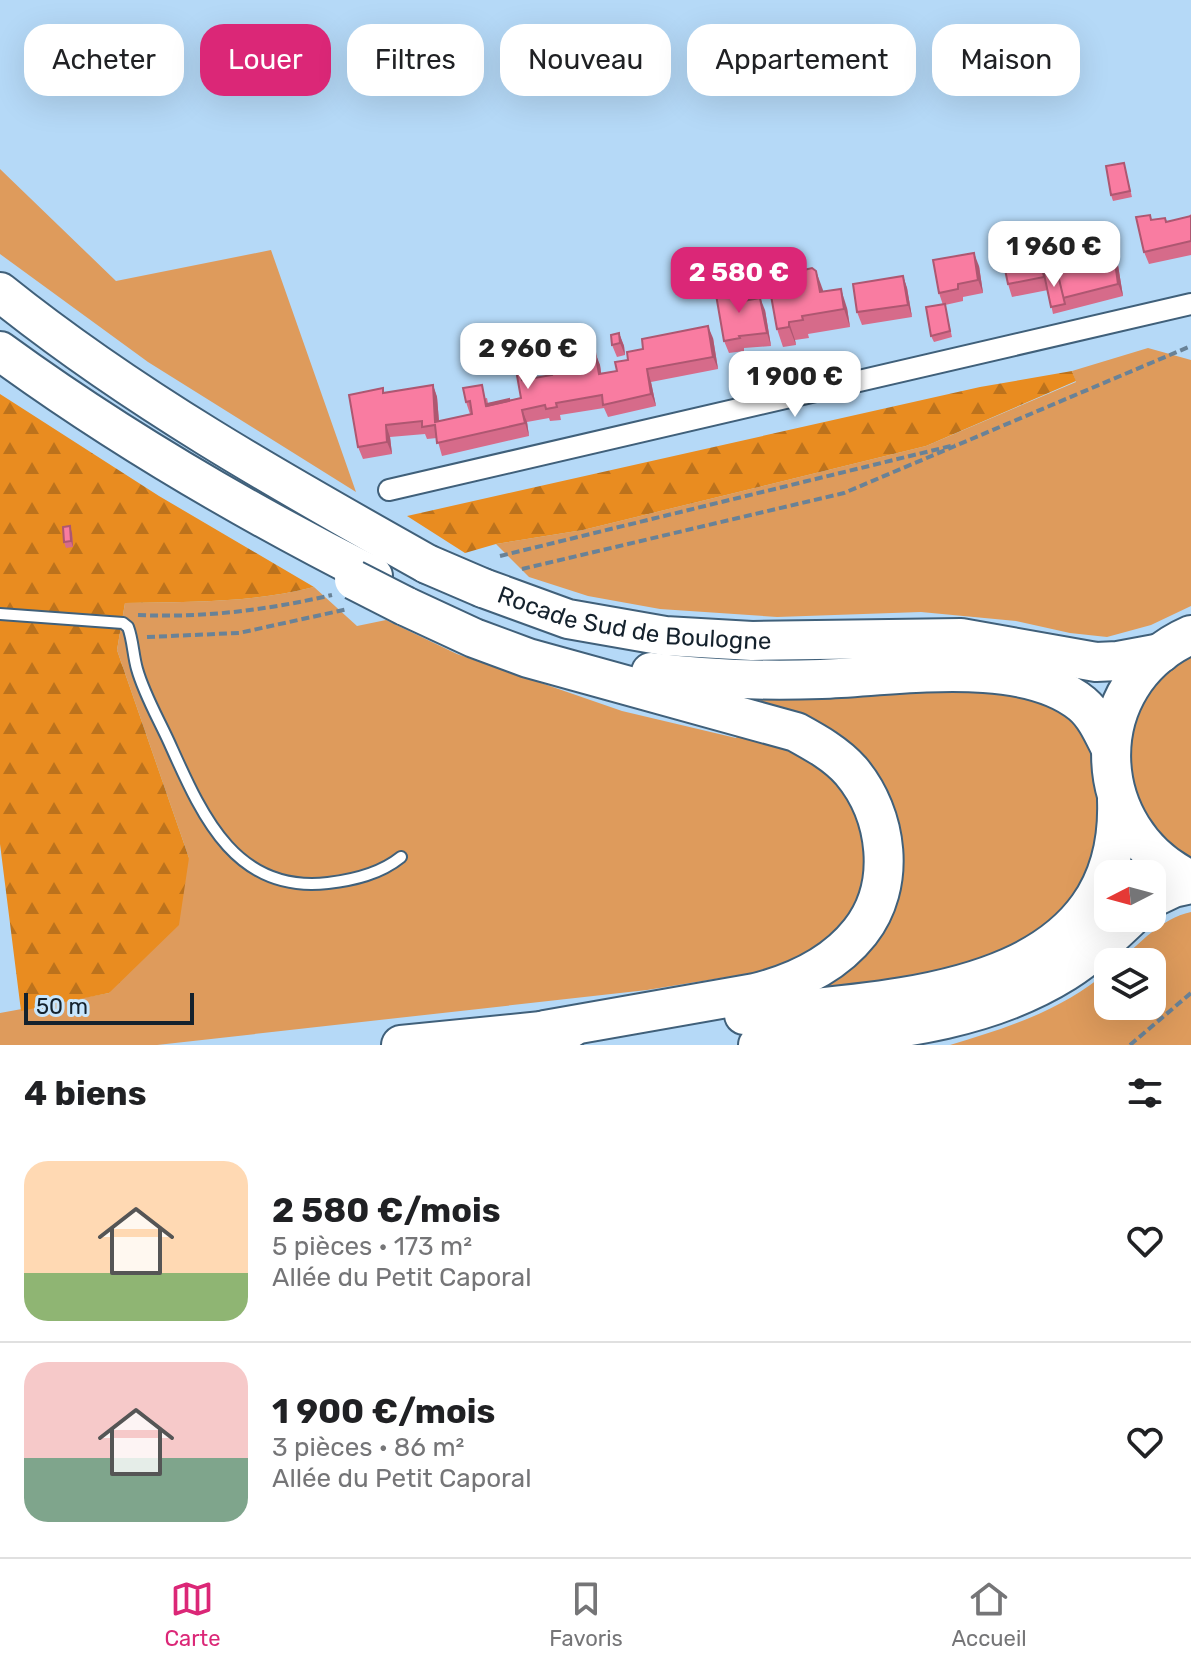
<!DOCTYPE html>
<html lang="fr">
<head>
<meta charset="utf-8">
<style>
	:root { --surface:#fff; --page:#f2f2f2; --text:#202124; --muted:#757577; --line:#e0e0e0; --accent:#db2777 }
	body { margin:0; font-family:Rubik,sans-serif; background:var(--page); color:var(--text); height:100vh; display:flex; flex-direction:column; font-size:30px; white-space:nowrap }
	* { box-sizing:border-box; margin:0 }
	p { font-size:26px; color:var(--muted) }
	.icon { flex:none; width:44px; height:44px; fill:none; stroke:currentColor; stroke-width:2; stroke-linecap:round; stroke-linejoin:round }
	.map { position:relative; height:1045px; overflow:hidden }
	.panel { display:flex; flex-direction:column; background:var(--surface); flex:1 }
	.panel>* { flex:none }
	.top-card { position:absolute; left:24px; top:24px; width:1144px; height:72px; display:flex; gap:16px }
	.needle { width:52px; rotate:264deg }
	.fabs { position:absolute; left:1094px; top:860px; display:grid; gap:16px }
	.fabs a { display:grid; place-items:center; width:72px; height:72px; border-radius:16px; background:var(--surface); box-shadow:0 8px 32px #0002; font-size:40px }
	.scale { position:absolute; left:24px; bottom:20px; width:170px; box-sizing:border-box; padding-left:8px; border:4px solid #15222d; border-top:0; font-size:22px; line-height:28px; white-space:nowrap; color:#15222d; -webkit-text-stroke:6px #c8e6fd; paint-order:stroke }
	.price { position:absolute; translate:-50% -68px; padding:0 18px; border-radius:16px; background:#fff; color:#222; font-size:26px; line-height:52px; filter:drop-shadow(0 2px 4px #0008) }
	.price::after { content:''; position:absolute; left:50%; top:48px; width:24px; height:18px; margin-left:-12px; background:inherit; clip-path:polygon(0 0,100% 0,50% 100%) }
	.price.selected { background:var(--accent); color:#fff }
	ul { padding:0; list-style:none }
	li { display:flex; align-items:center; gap:24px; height:200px; padding:0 24px }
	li+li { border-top:2px solid var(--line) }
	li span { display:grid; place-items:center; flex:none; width:224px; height:160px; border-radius:24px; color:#555 }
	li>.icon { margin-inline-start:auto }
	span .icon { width:96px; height:96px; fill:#fffc; stroke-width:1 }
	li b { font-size:34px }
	h2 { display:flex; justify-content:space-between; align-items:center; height:96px; padding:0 24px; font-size:34px }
	.tag { padding:0 28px; border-radius:24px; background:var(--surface); box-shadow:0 8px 32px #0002; font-size:28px; line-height:72px }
	.tag.selected { background:var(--accent); color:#fff }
	.tab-bar { display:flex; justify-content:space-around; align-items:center; height:112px; border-top:2px solid var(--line); background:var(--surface); font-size:22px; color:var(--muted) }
	.tab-bar a { display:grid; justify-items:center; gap:4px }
	.tab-bar .selected { color:var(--accent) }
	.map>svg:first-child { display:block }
	.green { fill:#de9b5c }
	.forest { fill:url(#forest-firs) }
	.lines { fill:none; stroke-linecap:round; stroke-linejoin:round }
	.lane-casing { stroke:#40607a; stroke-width:14 }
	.street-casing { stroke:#40607a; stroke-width:24 }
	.highway-casing { stroke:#40607a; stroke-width:42 }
	.path { stroke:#698297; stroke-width:4; stroke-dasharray:8 4; stroke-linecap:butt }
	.lane { stroke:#fff; stroke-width:10 }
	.street { stroke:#fff; stroke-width:20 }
	.highway { stroke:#fff; stroke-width:38 }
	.highway-bridge-casing { stroke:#40607a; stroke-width:42; stroke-linecap:butt }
	.highway-bridge { stroke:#fff; stroke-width:38 }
	.wall { fill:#d66b8a }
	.shaded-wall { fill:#ae5771 }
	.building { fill:#f97ca1; stroke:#ae5771; stroke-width:2 }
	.labels { text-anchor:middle; stroke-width:8; stroke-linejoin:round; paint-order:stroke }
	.street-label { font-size:24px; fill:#15222d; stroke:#c8e6fd }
</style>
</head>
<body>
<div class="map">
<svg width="1191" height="1045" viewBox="0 0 1191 1045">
	<defs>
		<pattern id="forest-firs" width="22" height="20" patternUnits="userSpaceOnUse" patternTransform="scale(2)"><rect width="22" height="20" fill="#e98c20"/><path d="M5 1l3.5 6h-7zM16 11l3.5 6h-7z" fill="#bc721c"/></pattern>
	</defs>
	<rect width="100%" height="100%" fill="#b5d9f7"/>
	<g class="green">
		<path d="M0,169L116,281L271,250L356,492L148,362L0,254Z"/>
		<path d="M1148,348L1191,360V606L1151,625L1107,637L1070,633L1016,621L921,612L777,617L660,609L588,596L529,577L496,544L583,530L926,446L1076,382L1072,371Z"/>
		<path d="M314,587L357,626L386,620L457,654L622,711L736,738L765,693L955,686L1055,703L1084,726L1093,755L1102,808L1084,892L1046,936L935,972L827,989L758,972L647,990L157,1045H0V1013L109,993L189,858L117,650L125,603C189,602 252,603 314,587Z"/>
		<path d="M1191,652V864L1158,840L1126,777L1136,707L1174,662Z"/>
		<path d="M1191,912V1045H950C1007,1028 1063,1010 1108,971V1006H1152V962H1118C1142,942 1160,919 1191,912Z"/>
	</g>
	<g class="forest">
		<path d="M1072,371L1076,381L926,446L583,530L496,544L465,553L407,516L980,387Z"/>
		<path d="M0,394L159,496L314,587C252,603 189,602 125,603L117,650L189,858L179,925L109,993L21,1011L0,844Z"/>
	</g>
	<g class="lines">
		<g class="lane-casing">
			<path id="lane" d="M0,614L123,623L128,627C133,640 133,655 137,669C144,694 158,718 169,742C201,813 234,894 328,883C354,880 380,874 401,857"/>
		</g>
		<g class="street-casing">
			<path id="street" d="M389,490L1191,304"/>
		</g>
		<g class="highway-casing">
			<g id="highway">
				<path d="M0,292C132,398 281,482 427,564"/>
				<path d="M0,351C118,437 243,510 373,576"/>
				<path id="s1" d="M483,588L568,619L665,636L752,641L961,638L1096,662L1118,661L1161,653"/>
				<path d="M405,606L474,638L528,658L796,732C816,743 836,754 851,771C888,815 897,885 860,932C834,965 795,983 755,993L545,1030"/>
				<path d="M1191,635C1082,683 1087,831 1191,880"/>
				<path d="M651,672C707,679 764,681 821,679C893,677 1021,654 1082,704C1096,716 1103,733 1111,749"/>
				<path d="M1152,898L1173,888L1191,884"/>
				<path d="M744,1015C886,999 1124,1000 1117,800"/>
				<path d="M401,1045L571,1028"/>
				<path d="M758,1045C863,1031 972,1030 1065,972C1089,957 1110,937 1130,918"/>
			</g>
		</g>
		<g class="path">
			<path d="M500,556L955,445"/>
			<path d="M522,569L844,493L1191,346"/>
			<path d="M138,615C205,618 267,610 332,595"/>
			<path d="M147,637L239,633L348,609"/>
			<path d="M1130,1045L1191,993"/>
		</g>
		<use href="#lane" class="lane"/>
		<use href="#street" class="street"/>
		<use href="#highway" class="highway"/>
		<g class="highway-bridge-casing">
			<g id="highway-bridge">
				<path d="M427,564L483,588"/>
				<path d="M354,580L405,606"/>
			</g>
		</g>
		<use href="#highway-bridge" class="highway-bridge"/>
	</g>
	<g class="wall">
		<path d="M1124,163L1132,197L1113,201L1111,195Z"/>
		<path d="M1191,214V255L1149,264L1144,252L1166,222L1188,217Z"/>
		<path d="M1113,235L1116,248H1114L1117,259L1123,296L1053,314L1048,290L1012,297L1008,284L1046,252L1050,270L1044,271L1045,274L1057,271L1069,258L1070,262L1108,254L1107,249L1103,250L1101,244Z"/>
		<path d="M1064,239L1068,255L1062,256L1060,250Z"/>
		<path d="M979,266L983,293L963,297V301L945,305L952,337L934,342L931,336L943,305L939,293Z"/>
		<path d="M903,276L907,288L912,317L862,325L857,312Z"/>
		<path d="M735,285L740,301L765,310L771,346L744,348V351L729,353L724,341Z"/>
		<path d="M823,292L847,308L850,327L808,334L809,338L795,340L796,345L783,347L777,329Z"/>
		<path d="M619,333L624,346L625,355L617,357L612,345Z"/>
		<path d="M713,338L718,369L651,382L656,406L608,417L604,408L560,415L561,420L550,421L549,418L527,422L529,436L442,456L437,438L427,439L425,434L390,437L392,454L363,459L358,447L384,393L433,385L437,397L439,421L470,414L466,402L487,398L488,403L521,398V370L524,380L552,375L571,357L586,367L589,366L588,362H586L583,356L593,353L600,365L601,374L617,371L628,360Z"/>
		<path d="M72,533L73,547L66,548L64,542Z"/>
	</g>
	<g class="shaded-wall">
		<path d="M1113,247L1117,259L1123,296L1118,284Z"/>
		<path d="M974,253L979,266L983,293L978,280Z"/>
		<path d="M816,271L823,290L826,310L820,292Z"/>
		<path d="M903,276L907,288L912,317L908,305Z"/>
		<path d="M841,289L847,308L850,327L844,309Z"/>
		<path d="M760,298L765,310L771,346L767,333Z"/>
		<path d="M789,322L795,340L796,345L789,327Z"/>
		<path d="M708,326L713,338L718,369L713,357Z"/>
		<path d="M619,333L624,346L625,355L620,343Z"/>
		<path d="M595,352L600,365L603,387L599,374Z"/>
		<path d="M647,369L651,382L656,406L651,394Z"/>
		<path d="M433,385L437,397L440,435L435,422Z"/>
		<path d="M522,410L527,422L529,436L525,423Z"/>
		<path d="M386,425L390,437L392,454L387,442Z"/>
		<path d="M70,526L72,533L73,547L71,541Z"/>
	</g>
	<g class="building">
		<path d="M1124,163L1130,191L1111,195L1106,166Z"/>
		<path d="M1150,215L1151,220L1165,218L1166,222L1191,216V241L1144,252L1136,217Z"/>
		<path d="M1111,229L1113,242L1101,244L1098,231Z"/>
		<path d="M1064,239L1065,249L1060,250L1058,240Z"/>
		<path d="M1044,246L1048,264L1042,265L1038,247Z"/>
		<path d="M1038,247L1044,277L1008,284L1002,255Z"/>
		<path d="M1113,247L1118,284L1063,298L1055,265L1065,263L1064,259L1069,258V262L1108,254L1106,248Z"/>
		<path d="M974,253L978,280L958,284V289L939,293L933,260Z"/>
		<path d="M812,268L816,271L820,292L841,289L844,309L802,316L803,320L789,322V327L777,329L768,279L801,274L804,270Z"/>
		<path d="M1057,271L1065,304L1051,307L1044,274Z"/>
		<path d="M903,276L908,305L857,312L853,284Z"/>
		<path d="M735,285L737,302L760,298L767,333L739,336L740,338L724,341L715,289Z"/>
		<path d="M945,304L950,331L931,336L926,307Z"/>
		<path d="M708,326L713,357L647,369L651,394L603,405L602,395L556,403L557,407L546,409L545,405L522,410L525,423L437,443L435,425L422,427V421L386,425L387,442L358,447L349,395L383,388V393L433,385L435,422L472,414L470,401L466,402L463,388L482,385L486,406L521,398L516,370H521L522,380L552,375L550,361L557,360L561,351L567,350L571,357L582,355L584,367L589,366L587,354L595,352L599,374L617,371L615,362L628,360L627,352L643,349L642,339Z"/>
		<path d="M619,333L620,343L612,345L611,335Z"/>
		<path d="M590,346L592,353L583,356L582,347Z"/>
		<path d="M509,399V401L487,406V404Z"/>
		<path d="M70,526L71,541L64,542L63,527Z"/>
	</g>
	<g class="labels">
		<g class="street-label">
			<text dy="8" stroke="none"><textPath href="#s1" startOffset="156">Rocade Sud de Boulogne</textPath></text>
		</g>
	</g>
</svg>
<div class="fabs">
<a><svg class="needle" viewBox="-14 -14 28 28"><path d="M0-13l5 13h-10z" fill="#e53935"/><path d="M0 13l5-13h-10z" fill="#757577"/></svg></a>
<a><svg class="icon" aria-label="layers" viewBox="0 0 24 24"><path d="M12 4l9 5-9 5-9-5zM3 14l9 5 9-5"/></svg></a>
</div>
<div class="scale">50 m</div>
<b class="price" style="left:1054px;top:289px">1 960 €</b>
<b class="price selected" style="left:739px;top:315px">2 580 €</b>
<b class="price" style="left:528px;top:391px">2 960 €</b>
<b class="price" style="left:795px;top:419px">1 900 €</b>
<div class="top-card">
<a class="tag">Acheter</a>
<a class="tag selected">Louer</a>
<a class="tag">Filtres</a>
<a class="tag">Nouveau</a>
<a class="tag">Appartement</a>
<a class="tag">Maison</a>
</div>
</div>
<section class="panel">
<h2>4 biens<svg class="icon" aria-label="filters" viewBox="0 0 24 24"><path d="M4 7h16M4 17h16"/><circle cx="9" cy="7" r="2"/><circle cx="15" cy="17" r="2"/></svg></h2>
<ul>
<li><span style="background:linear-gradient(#ffd9b3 70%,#8fb573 0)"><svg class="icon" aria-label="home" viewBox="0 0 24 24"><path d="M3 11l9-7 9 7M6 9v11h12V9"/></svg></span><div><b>2 580 €/mois</b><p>5 pièces · 173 m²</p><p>Allée du Petit Caporal</p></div><svg class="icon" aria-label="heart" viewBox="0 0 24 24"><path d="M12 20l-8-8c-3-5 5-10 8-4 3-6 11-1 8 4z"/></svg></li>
<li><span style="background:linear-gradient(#f6c9c9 60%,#7fa58c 0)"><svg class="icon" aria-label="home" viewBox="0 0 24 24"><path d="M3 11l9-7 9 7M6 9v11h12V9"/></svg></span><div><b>1 900 €/mois</b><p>3 pièces · 86 m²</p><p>Allée du Petit Caporal</p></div><svg class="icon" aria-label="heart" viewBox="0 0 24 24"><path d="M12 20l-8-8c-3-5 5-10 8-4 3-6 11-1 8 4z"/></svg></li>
</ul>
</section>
<nav class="tab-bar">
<a class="selected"><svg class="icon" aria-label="map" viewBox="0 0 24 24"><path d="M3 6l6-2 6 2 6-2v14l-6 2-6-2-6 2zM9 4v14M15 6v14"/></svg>Carte</a>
<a><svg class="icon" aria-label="saved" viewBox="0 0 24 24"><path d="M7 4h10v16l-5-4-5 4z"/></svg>Favoris</a>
<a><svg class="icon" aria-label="home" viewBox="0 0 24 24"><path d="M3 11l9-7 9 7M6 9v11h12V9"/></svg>Accueil</a>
</nav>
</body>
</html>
